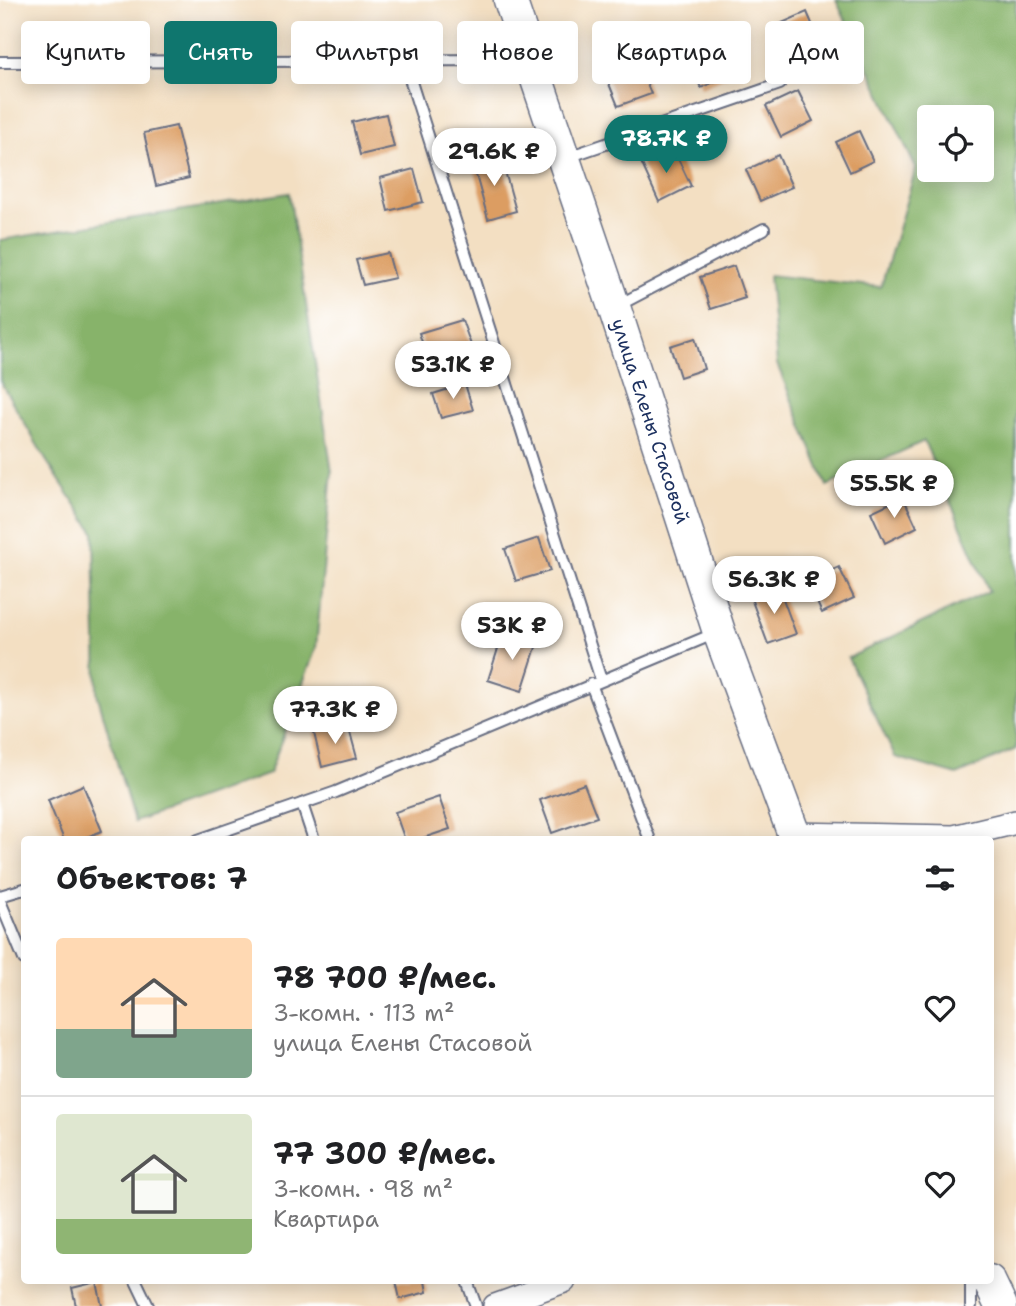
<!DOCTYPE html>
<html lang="ru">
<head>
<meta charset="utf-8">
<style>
	:root { --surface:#fff; --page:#f2f2f2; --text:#202124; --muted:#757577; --line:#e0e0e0; --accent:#0f766e }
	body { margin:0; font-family:"Shantell Sans",sans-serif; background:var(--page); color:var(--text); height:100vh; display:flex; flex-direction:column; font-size:26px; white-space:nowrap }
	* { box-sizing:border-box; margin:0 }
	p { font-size:23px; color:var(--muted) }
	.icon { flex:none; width:38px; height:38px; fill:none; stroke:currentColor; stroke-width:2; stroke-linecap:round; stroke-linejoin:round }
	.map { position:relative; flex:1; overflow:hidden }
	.drawer { position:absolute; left:21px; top:836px; width:973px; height:448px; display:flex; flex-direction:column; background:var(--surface); border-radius:7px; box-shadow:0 4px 18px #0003 }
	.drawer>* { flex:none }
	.banner { position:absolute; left:21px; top:21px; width:975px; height:63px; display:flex; gap:14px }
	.controls { position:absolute; left:917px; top:105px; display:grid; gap:14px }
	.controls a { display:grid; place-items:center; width:77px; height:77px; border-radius:7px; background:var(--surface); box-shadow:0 4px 18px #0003; font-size:35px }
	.price { position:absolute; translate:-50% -60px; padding:0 16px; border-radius:24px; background:#fff; color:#222; font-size:23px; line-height:46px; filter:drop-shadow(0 2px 4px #0008) }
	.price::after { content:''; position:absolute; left:50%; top:42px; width:21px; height:16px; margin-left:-10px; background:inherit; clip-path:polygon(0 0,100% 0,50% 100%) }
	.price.on { background:var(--accent); color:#fff }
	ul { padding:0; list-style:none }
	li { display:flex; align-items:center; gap:21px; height:175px; padding:0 35px }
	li+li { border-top:2px solid var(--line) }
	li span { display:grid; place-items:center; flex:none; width:196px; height:140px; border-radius:7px; color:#555 }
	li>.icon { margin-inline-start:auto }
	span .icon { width:84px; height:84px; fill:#fffc; stroke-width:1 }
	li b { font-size:30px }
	h2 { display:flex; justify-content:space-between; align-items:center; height:84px; padding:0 35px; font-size:30px }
	.pill { padding:0 24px; border-radius:7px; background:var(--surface); box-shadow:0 4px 18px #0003; font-size:24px; line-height:63px }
	.pill.on { background:var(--accent); color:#fff }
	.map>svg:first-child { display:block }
	.forest { fill:#87b36b; stroke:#517164; stroke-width:2; fill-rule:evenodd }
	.building { fill:#dc9d62 }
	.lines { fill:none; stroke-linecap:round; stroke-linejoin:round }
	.lane-casing { stroke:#676d81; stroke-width:14 }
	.street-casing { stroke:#676d81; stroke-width:26 }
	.secondary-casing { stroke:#676d81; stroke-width:35 }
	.lane { stroke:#fff; stroke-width:10 }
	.street { stroke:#fff; stroke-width:23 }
	.secondary { stroke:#fff; stroke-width:32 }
	.labels { text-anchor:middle; stroke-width:5; stroke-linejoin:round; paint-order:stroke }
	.street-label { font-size:19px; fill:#1b2f5e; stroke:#fff }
</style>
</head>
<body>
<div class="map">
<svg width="1016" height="1306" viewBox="0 0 1016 1306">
	<rect width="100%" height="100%" fill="#fff"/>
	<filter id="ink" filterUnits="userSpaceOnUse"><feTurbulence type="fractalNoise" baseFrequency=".0143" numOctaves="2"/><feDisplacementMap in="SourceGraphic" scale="14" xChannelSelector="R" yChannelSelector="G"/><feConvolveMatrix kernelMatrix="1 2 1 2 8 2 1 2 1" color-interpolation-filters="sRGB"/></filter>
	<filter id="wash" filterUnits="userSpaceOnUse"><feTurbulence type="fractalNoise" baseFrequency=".00686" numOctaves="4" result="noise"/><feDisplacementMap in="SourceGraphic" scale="28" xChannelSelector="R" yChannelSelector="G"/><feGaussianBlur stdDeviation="1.57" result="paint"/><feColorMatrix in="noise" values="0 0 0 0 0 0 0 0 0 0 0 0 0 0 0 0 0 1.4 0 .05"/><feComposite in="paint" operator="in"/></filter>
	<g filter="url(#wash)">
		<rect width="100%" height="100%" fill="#f3dfc2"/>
		<g class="forest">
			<path d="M836,0H1016V749L957,775L895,757L848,658L989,591L924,441L827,486L777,364L769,275L881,287L916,168ZM929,117H982V170H929Z"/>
			<path d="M289,193L332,472L316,648L269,774L134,822L97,693L94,532L46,460L0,381V240Z"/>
		</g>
		<g id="blocks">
			<g class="building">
				<path d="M807,12L824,52L799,63L782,23Z"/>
				<path d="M713,45L727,76L701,88L687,57Z"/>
				<path d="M638,62L651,94L618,106L605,74Z"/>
				<path d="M798,91L813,121L781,137L766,106Z"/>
				<path d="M386,114L394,147L360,155L352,122Z"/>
				<path d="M176,126L189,178L156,186L144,133Z"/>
				<path d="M859,131L873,161L850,172L836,142Z"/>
				<path d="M673,148L691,186L659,202L641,162Z"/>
				<path d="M778,155L792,187L760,201L746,170Z"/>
				<path d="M501,157L516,211L488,219L473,164Z"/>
				<path d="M414,169L423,202L388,211L380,178Z"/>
				<path d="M388,253L395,278L363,285L356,260Z"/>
				<path d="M734,266L745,298L711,309L700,277Z"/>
				<path d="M462,320L471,345L427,357L419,333Z"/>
				<path d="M695,338L704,369L680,377L670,346Z"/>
				<path d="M465,384L473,410L441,418L433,394Z"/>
				<path d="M903,497L917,527L885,543L871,512Z"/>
				<path d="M539,538L550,571L516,581L505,549Z"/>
				<path d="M839,567L854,598L822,613L807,582Z"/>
				<path d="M779,588L796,634L768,644L751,598Z"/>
				<path d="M503,633L537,644L522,691L488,680Z"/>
				<path d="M348,725L357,758L322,767L314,733Z"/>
				<path d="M584,784L597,817L552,833L540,800Z"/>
				<path d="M83,785L102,831L79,840H64L48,800Z"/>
				<path d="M439,797L450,829L417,840H405L395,812Z"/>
				<path d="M396,1281H425L427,1292L400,1299Z"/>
				<path d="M97,1282L102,1306H76L72,1288Z"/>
			</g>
		</g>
	</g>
	<g filter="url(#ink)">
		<use href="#blocks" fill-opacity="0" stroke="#676d81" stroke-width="2"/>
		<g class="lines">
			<g class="lane-casing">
				<g id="lane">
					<path d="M0,62L526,60"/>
					<path d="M405,63L601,680"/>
					<path d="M565,158L780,84"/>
					<path d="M617,306L764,229"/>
					<path d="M591,684L650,840"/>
					<path d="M302,804L314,840"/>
					<path d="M198,840L336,792L716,633"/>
					<path d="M0,896L24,889"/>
					<path d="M0,901L24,959"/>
					<path d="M136,1281L148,1306"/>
					<path d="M467,1281L476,1306"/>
					<path d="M971,1281V1306"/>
				</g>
			</g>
			<g class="street-casing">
				<g id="street">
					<path d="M793,834L954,837L1016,822"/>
					<path d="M495,1306L564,1281"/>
				</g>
			</g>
			<g class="secondary-casing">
				<g id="secondary">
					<path d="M510,0L614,307L719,632L796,840"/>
					<path d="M989,1281L1001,1306"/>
				</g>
			</g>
			<use href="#lane" class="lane"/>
			<use href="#street" class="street"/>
			<use href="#secondary" class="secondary"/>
		</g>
	</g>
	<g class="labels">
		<g class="street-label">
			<text transform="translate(651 421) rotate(72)" y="7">улица Елены Стасовой</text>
		</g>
	</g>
</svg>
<div class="controls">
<a><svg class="icon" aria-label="locate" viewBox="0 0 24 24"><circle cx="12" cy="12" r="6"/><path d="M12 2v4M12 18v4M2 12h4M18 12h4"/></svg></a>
</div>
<b class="price on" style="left:666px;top:175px">78.7K ₽</b>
<b class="price" style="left:494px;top:188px">29.6K ₽</b>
<b class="price" style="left:453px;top:401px">53.1K ₽</b>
<b class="price" style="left:894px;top:520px">55.5K ₽</b>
<b class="price" style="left:774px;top:616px">56.3K ₽</b>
<b class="price" style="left:512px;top:662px">53K ₽</b>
<b class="price" style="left:335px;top:746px">77.3K ₽</b>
<div class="banner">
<a class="pill">Купить</a>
<a class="pill on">Снять</a>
<a class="pill">Фильтры</a>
<a class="pill">Новое</a>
<a class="pill">Квартира</a>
<a class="pill">Дом</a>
</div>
<section class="drawer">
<h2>Объектов: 7<svg class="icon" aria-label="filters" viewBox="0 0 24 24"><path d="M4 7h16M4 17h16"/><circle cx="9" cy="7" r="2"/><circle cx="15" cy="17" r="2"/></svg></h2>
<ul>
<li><span style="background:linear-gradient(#ffd9b3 65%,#7fa58c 0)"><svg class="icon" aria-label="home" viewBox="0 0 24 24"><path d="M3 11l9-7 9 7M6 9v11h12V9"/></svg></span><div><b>78 700 ₽/мес.</b><p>3-комн. · 113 m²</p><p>улица Елены Стасовой</p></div><svg class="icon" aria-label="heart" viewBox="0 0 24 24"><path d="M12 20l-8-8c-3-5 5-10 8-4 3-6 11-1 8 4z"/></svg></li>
<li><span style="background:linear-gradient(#dfe7d0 75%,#8fb573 0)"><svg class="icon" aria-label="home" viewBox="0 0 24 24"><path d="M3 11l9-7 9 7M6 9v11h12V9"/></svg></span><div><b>77 300 ₽/мес.</b><p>3-комн. · 98 m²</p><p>Квартира</p></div><svg class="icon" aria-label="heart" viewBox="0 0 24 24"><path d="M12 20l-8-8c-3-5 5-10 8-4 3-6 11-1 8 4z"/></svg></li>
</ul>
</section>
</div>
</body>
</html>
